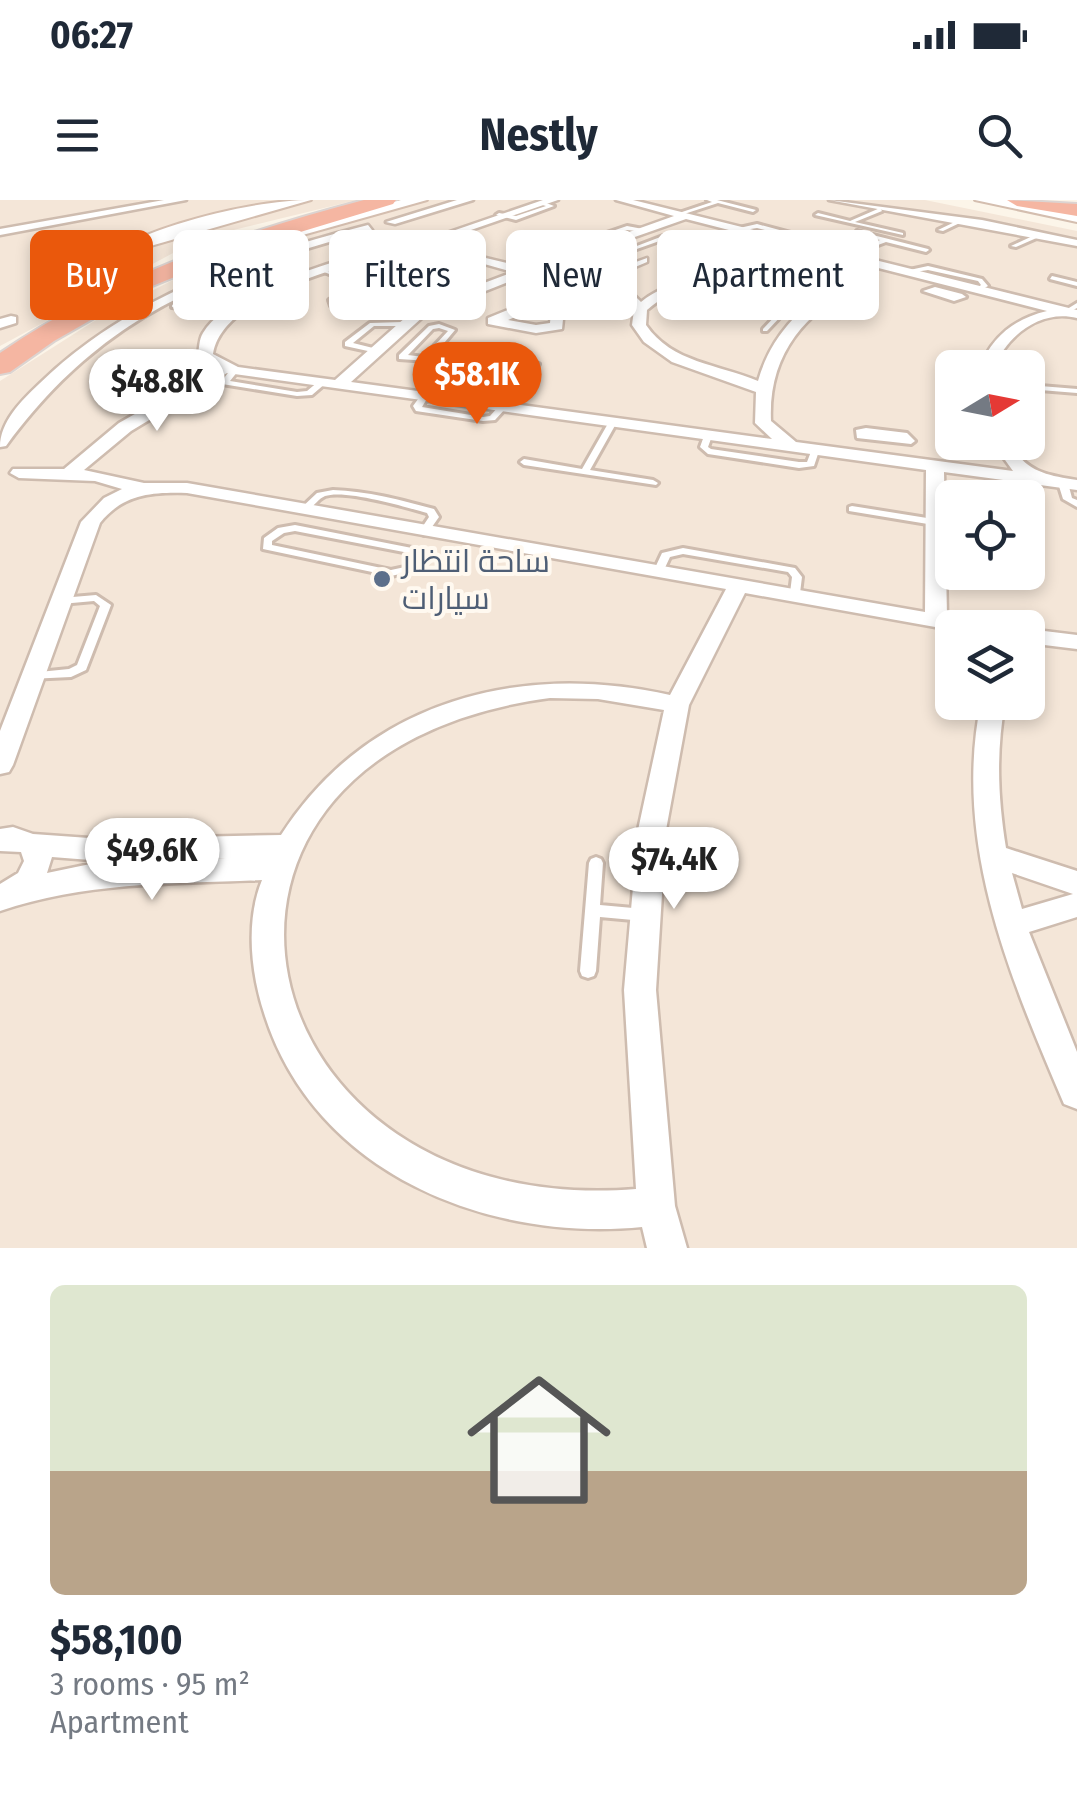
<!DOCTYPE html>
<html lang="en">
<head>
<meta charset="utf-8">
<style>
	:root { --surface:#fff; --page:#f2f2f3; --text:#1f2937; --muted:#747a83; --line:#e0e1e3; --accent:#ea580c }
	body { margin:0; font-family:"Fira Sans Condensed",Cairo,sans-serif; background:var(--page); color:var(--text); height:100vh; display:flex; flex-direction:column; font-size:38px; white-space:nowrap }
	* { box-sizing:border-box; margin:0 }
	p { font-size:32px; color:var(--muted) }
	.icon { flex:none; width:55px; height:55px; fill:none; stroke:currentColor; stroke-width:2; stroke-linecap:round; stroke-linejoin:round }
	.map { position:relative; height:1048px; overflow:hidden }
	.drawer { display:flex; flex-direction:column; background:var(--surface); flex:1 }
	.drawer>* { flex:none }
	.hud { position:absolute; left:30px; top:30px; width:1018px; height:90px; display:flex; gap:20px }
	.needle { width:65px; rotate:80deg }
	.fabs { position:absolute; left:935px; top:150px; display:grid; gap:20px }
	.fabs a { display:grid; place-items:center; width:110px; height:110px; border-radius:15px; background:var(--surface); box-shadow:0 5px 15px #0003; font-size:50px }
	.price { position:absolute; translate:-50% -85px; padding:0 22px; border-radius:35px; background:#fff; color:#222; font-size:32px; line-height:65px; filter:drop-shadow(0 2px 5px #0008) }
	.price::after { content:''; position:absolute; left:50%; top:60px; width:30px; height:22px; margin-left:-15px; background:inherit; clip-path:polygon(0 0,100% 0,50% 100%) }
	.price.selected { background:var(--accent); color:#fff }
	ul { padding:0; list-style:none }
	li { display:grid; align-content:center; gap:20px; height:530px; padding:0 50px }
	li+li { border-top:2px solid var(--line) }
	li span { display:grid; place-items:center; height:310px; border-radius:15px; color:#555 }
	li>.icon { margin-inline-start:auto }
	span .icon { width:180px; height:180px; fill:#fffc; stroke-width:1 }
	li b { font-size:42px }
	.pill { padding:0 35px; border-radius:15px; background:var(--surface); box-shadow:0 5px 15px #0003; font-size:35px; line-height:90px }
	.pill.selected { background:var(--accent); color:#fff }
	.status { display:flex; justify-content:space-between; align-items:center; height:70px; padding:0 50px; background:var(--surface); direction:ltr }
	.status svg { height:28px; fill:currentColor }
	header { display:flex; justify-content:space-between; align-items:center; height:130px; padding:0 50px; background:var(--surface); font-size:45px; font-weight:700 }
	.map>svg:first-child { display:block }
	.residential { fill:#f4e6d8; fill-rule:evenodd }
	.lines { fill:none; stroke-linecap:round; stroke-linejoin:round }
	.lane-casing { stroke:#cebcaf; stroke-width:6 }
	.street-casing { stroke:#cebcaf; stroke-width:5 }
	.secondary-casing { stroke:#d4beaf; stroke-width:4 }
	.highway-casing { stroke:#dcd4d1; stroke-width:4 }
	.lane { fill:#fff; fill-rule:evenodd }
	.street { fill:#fff; fill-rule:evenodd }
	.secondary { fill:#fff; fill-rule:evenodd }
	.highway { fill:#f5b6a2; fill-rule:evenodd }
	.service-dot { fill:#5c6f8a; stroke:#fff9f0; stroke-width:4 }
	.labels { text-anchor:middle; stroke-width:8; stroke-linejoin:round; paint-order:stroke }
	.service-label { font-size:32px; fill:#4e5e75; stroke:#fff9f0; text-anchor:start }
</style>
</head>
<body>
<div class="status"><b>06:27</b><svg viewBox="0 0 49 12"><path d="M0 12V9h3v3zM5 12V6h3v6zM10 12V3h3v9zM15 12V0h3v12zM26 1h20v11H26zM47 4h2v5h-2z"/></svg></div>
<header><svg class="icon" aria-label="menu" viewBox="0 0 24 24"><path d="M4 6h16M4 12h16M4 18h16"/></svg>Nestly<svg class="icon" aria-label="search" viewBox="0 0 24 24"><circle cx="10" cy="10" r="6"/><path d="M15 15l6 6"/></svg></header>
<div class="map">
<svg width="1077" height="1048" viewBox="0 0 1077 1048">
	<rect width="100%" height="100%" fill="#fcf5e9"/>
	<g class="residential">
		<path d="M0,0H357L201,38L0,146Z"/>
		<path d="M428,0H925L1077,31V1048H0V181L96,120L194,69ZM952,168H1028V242H952ZM952,298H1028V372H952ZM952,428H1028V502H952Z"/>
	</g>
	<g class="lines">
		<g class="lane-casing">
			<g id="lane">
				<path d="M707,0H717L756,10L753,12L718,3L681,15L676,14L712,2Z"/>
				<path d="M541,1L554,6L516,20L496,15L499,13L516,16L546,6L539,4Z"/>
				<path d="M880,8L882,11L855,22L903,33V35L815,15L818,13L850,21Z"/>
				<path d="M961,19L966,20L943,31L938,30Z"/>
				<path d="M757,24L798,35L799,36L789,44L786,42L792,37L757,28L738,31L735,29Z"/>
				<path d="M627,26L648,30L645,32L627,30L597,39L605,43L603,46L589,39Z"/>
				<path d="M857,31L928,49L929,50L926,52L886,42L846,57V55L880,40L855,34Z"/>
				<path d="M758,33L763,34L733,46L752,54V56L735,60L712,51ZM727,48L744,55L735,56L720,51Z"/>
				<path d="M1039,33L1041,36L1016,47L1011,46Z"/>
				<path d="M663,36L665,39L634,50L629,49Z"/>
				<path d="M928,66L982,79L988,86L979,91L976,89L981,85L978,81L928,70L908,73L905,71Z"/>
				<path d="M319,68L362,83L372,92L348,106H331L329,100L355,84L319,70ZM360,87L365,92L345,103H335V102Z"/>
				<path d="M1052,76L1077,82V86L1050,79Z"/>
				<path d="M935,87L962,94L966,97L954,101L923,91Z"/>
				<path d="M1077,103V108L1069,112L1064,111Z"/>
				<path d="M174,104L235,111L238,113L235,115L172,107V105Z"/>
				<path d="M778,113L783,114L767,131H763V129Z"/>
				<path d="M370,123L402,122L405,124L402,126H374L353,143L377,149V153L345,146V142Z"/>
				<path d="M439,124L455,130L429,161L399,159V155L429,126ZM439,128L448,131L424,157L408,155L433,129Z"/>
				<path d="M514,156L539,164L526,189L506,192L483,186L482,184L497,159ZM514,160L531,165L520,185L506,188L490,183L503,163Z"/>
				<path d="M231,169L238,171L230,181L297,192L307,191L319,181L326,183L312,195L297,196L222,184L221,182Z"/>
				<path d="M1028,185L1077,189V193L1028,189Z"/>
				<path d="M421,195L428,197L422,207L483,217L490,216L499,206L506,208L495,220L483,221L416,211L413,206Z"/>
				<path d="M610,220L617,222L590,270L653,280L658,283L656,285L524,265L520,262L524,259L582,269Z"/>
				<path d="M866,228L907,233L915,241L911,244L857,238L856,230Z"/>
				<path d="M708,233L712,236L708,247L711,249L799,262H807L812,249L819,251L814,266L799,268L708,254L700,247L704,236Z"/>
				<path d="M1063,280L1068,283L1072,298L1077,300V307L1063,299L1058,283Z"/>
				<path d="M333,290C367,291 401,300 434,309L439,317L427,334L424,335L419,332L429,317L427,313C406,307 345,289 325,296C318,299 313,307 307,312H301L299,310L317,293Z"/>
				<path d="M852,306L952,322V328L849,311V307Z"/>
				<path d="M295,325L417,349L423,359L413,371L391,376L263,349L264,338L278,328ZM295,331L409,353L413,359L405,367L391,370L272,345V341L284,333Z"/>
				<path d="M1028,333L1033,334L1035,336L1028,339Z"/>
				<path d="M683,348L795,368L802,377L800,393L795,396L790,393L792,377L788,372L683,354L670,357L663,372H655L654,370L662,353Z"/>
				<path d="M96,395L111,405L86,470L71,477L29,479L27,476L29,473L69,469L77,465L100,406L94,401L61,404L56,401L61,398Z"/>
				<path d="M596,657L601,659L603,663L600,705L644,709L649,711L652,715L649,719L644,721L600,717L596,771L594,776L588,778L582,776L580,771L589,663L591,659Z"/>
			</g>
		</g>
		<g class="street-casing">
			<g id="street">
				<path d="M164,0H186L0,35V29Z"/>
				<path d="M457,0H473L395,24L386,22Z"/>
				<path d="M543,0H558L445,39L435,37Z"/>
				<path d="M616,0H633L1077,110V118C1041,109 1007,135 994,168H979C993,136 1014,119 1047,111L686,19L538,71L581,82L647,58V62L593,85L635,96L641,102C691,61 798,69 860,78V84C804,113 768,155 771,221L796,242L1013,271L992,242H1009C1026,272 1046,275 1077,280V290L944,272L947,415L988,423L991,428L952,430L745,393L689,505L666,630L656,790L675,1006L687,1048H647L642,1027C488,1042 316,974 265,816C251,774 245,722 262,680C172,684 85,682 0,711V684L18,673L24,661L21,652L0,651V629L13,627L33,634L103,639L281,635C367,501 519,461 670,495L726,389L187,293C152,292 123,294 100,323L13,565L9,572L0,574V531L81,322L104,298L122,289L95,281L19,278L10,273L13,269H64L119,223L216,168L198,156C199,149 199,139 203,133C232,85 367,51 421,39L427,42C412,50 391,53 374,58C327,71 221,100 213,154L238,167L335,180L415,109L513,72L431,49V45L528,68L674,16ZM526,75L567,86L488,118V124L536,133L562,129L565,100L579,89L625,102L634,110L632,125L644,142L672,162L756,192L755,223L772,239L351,182L425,115ZM742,79L840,84C800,105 770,138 758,181C718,164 672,163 646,125L647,110C676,85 705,81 742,79ZM552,101L550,123L536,125L508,120ZM227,173L926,270L925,412L187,283H144L84,270L131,231ZM550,498L598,499L664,510L638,630L624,790L636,989C238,1021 135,553 550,498ZM52,657L103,661L226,658L95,663L47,673Z"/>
				<path d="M829,0L982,20L1077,40V46Z"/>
				<path d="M368,25L372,30C216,73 105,111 6,246L0,247C0,222 21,201 39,184C130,96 247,56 368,25Z"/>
				<path d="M11,116L16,117V123L0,128V119Z"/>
				<path d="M1028,429L1077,435V449L1028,443Z"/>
				<path d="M981,502H1005C996,553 998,598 1006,648L1077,671V717L1029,732L1077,852V909L1064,904C1010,777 952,643 981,502ZM1012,673L1073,694L1022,709Z"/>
			</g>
		</g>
		<g class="secondary-casing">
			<g id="secondary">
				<path d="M311,0L154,45L124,58L74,92L65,86C109,34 244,0 311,0Z"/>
				<path d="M401,0H427L292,38L284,33Z"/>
				<path d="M975,0H1008L1077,12V22Z"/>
			</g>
		</g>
		<g class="highway-casing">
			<g id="highway">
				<path d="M364,0H396L393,4L241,50L145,89L54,141L10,172L0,174V153C111,77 234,34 364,0Z"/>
				<path d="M1007,0L1077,4V16L1017,6Z"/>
			</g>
		</g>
		<use href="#lane" class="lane"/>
		<use href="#street" class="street"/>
		<use href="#secondary" class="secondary"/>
		<use href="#highway" class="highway"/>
	</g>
	<circle class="service-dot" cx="382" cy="379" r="10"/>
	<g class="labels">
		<g class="service-label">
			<text x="402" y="372">ساحة انتظار<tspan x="402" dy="37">سيارات</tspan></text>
		</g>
	</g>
</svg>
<div class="fabs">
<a><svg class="needle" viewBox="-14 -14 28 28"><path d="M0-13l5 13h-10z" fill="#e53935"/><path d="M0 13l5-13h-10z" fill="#747a83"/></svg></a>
<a><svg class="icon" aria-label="locate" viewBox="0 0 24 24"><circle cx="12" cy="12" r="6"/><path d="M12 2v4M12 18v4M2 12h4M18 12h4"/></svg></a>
<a><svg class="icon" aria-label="layers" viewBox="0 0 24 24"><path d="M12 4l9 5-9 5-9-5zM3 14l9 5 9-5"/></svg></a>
</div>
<b class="price selected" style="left:477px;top:227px">$58.1K</b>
<b class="price" style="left:157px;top:234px">$48.8K</b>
<b class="price" style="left:152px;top:703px">$49.6K</b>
<b class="price" style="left:674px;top:712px">$74.4K</b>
<div class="hud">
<a class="pill selected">Buy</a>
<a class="pill">Rent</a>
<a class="pill">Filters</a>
<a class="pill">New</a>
<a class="pill">Apartment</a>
</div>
</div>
<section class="drawer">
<ul>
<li><span style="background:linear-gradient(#dfe7d0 60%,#b9a48a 0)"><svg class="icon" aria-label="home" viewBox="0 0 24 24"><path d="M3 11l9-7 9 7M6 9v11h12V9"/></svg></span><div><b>$58,100</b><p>3 rooms · 95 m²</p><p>Apartment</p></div></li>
</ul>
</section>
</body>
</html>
